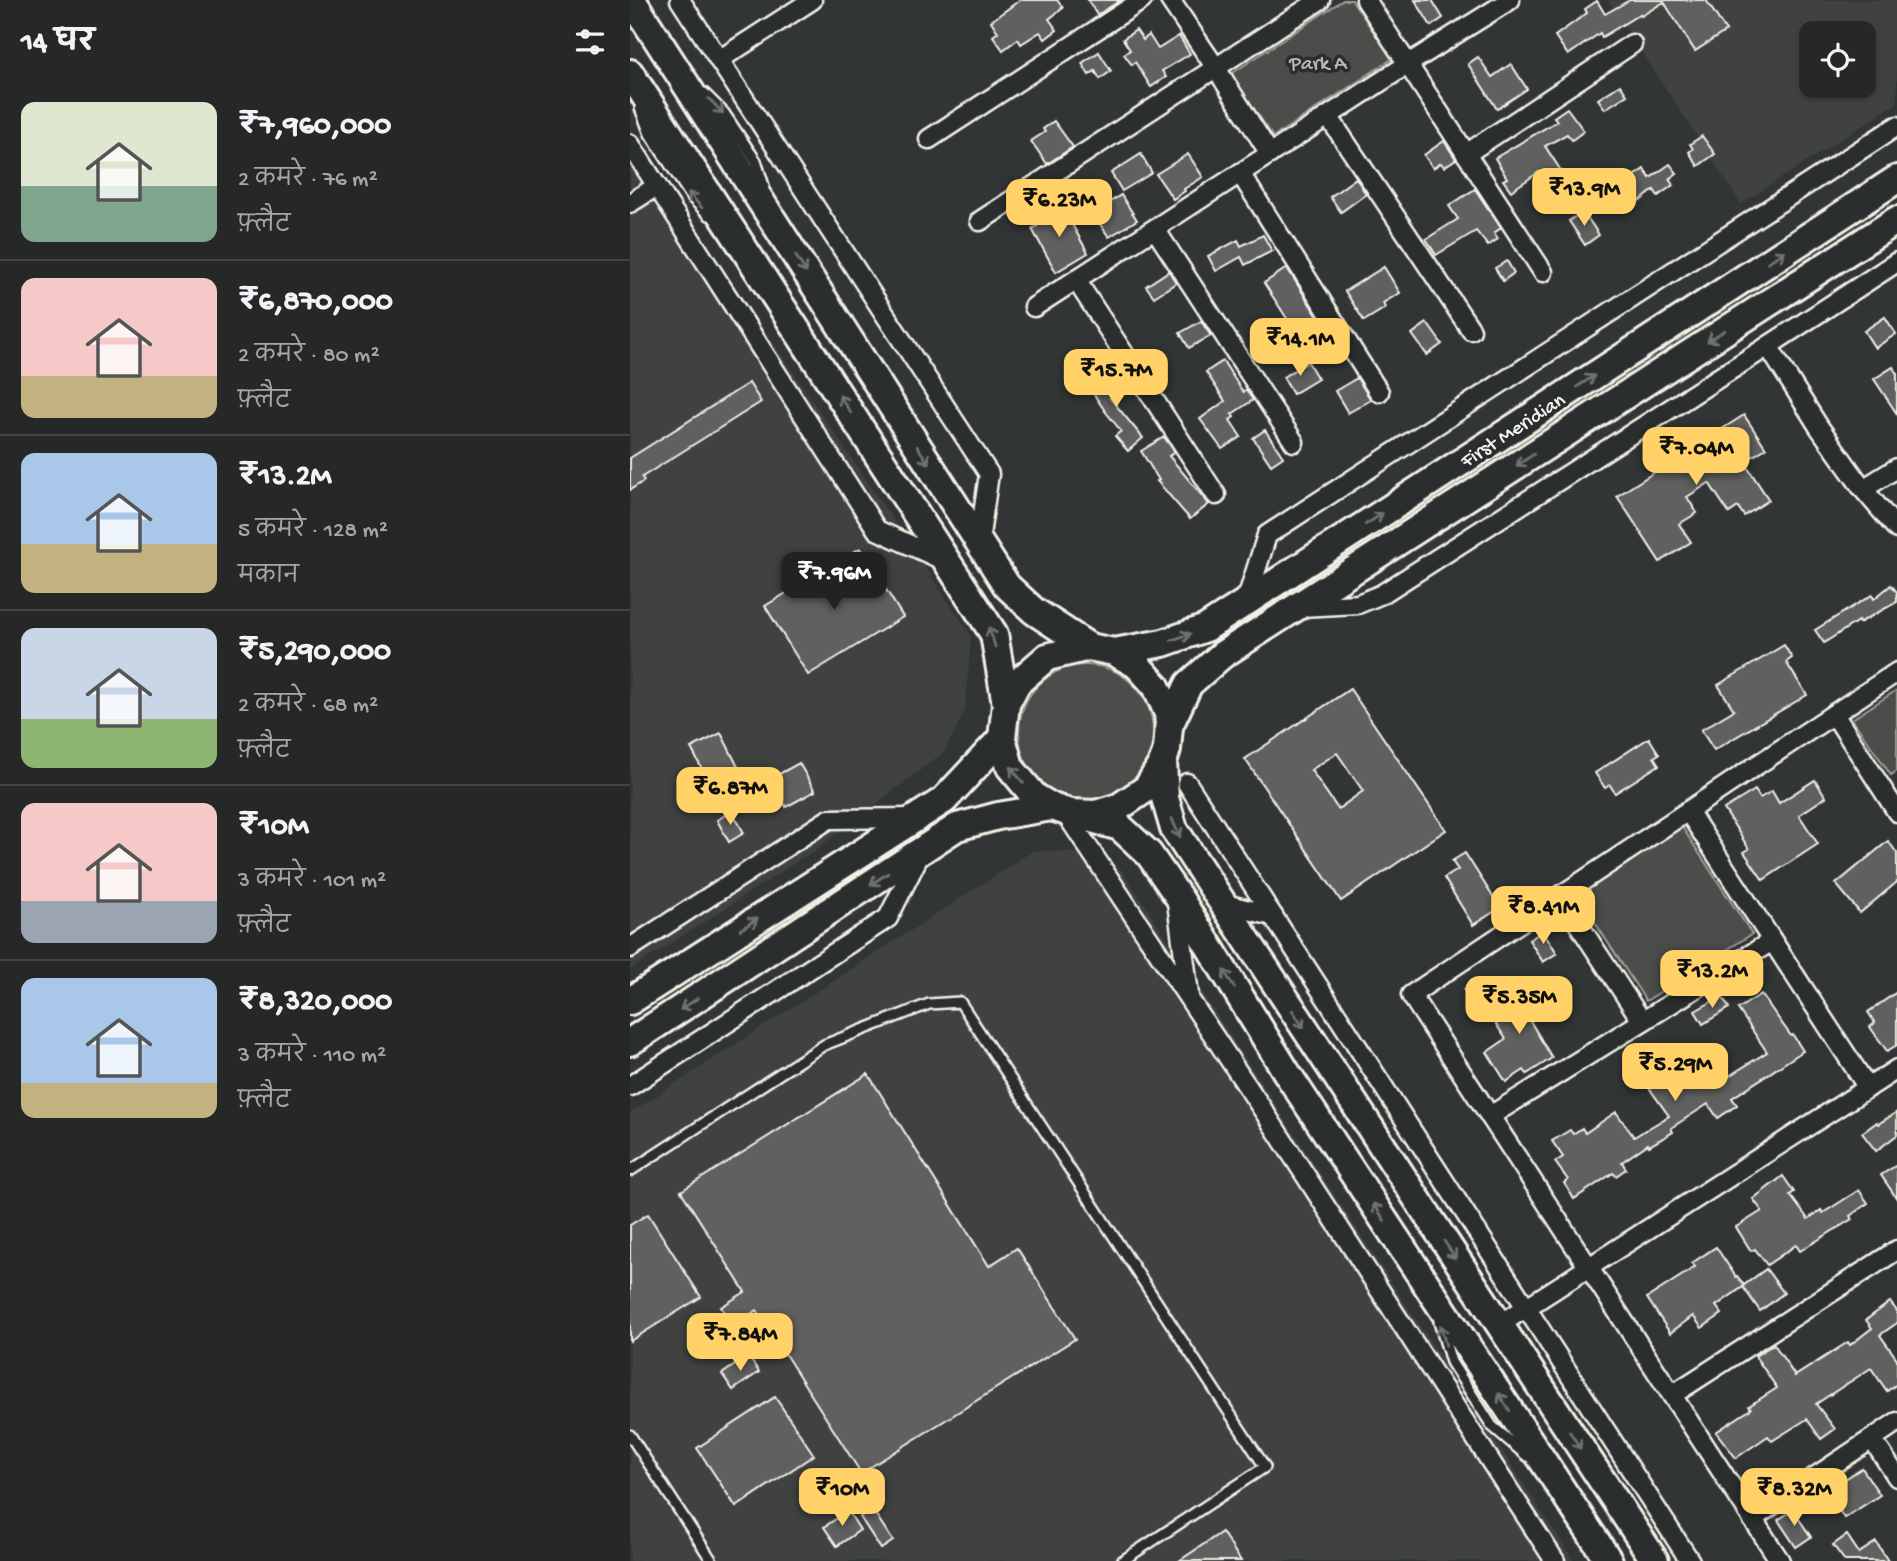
<!DOCTYPE html>
<html lang="hi">
<head>
<meta charset="utf-8">
<style>
	:root { --surface:#262828; --page:#323434; --text:#f1f3f6; --muted:#a4a6a8; --line:#424445; --accent:#ffd166 }
	body { margin:0; font-family:"Gochi Hand","Playpen Sans Deva",sans-serif; background:var(--page); color:var(--text); height:100vh; display:flex; flex-direction:column; font-size:26px; white-space:nowrap }
	* { box-sizing:border-box; margin:0 }
	p { font-size:23px; color:var(--muted) }
	.icon { flex:none; width:38px; height:38px; fill:none; stroke:currentColor; stroke-width:2; stroke-linecap:round; stroke-linejoin:round }
	.map { position:relative; flex:1; overflow:hidden }
	.sheet { display:flex; flex-direction:column; background:var(--surface); width:630px }
	.sheet>* { flex:none }
	.controls { position:absolute; left:1169px; top:21px; display:grid; gap:14px }
	.controls a { display:grid; place-items:center; width:77px; height:77px; border-radius:14px; background:var(--surface); box-shadow:0 2px 5px #0004,0 0 0 2px var(--line); font-size:35px }
	.price { position:absolute; translate:-50% -60px; padding:0 16px; border-radius:14px; background:var(--accent); color:#111; font-size:23px; line-height:46px; filter:drop-shadow(0 2px 4px #0008) }
	.price::after { content:''; position:absolute; left:50%; top:42px; width:21px; height:16px; margin-left:-10px; background:inherit; clip-path:polygon(0 0,100% 0,50% 100%) }
	.price.active { background:#222; color:#fff }
	ul { padding:0; list-style:none }
	li { display:flex; align-items:center; gap:21px; height:175px; padding:0 21px }
	li+li { border-top:2px solid var(--line) }
	li span { display:grid; place-items:center; flex:none; width:196px; height:140px; border-radius:14px; color:#555 }
	li>.icon { margin-inline-start:auto }
	span .icon { width:84px; height:84px; fill:#fffc; stroke-width:1 }
	li b { font-size:30px }
	h2 { display:flex; justify-content:space-between; align-items:center; height:84px; padding:0 21px; font-size:30px }
	main { display:flex; flex:1; min-height:0 }
	.map>svg:first-child { display:block }
	.built { fill:#404242; fill-rule:evenodd }
	.green { fill:#4b4d4c; stroke:#a09f9a; stroke-width:2 }
	.building { fill:#5f605f; stroke:#f4f1e8; stroke-width:2; fill-rule:evenodd }
	.lines { fill:none; stroke-linecap:round; stroke-linejoin:round }
	.lane-casing { stroke:#f4f1e8; stroke-width:14 }
	.street-casing { stroke:#f4f1e8; stroke-width:23 }
	.secondary-casing { stroke:#f4f1e8; stroke-width:32 }
	.lane { stroke:#2a2d2e; stroke-width:9 }
	.street { stroke:#2a2d2e; stroke-width:18 }
	.secondary { stroke:#2a2d2e; stroke-width:26 }
	.oneway { stroke:#71726f }
	.labels { text-anchor:middle; stroke-width:7; stroke-linejoin:round; paint-order:stroke }
	.park-label { font-size:21px; fill:#b9b8b1; stroke:#2a2d2e }
	.street-label { font-size:21px; fill:#f4f1e8; stroke:#2a2d2e }
</style>
</head>
<body>
<main>
<section class="sheet">
<h2>14 घर<svg class="icon" aria-label="filters" viewBox="0 0 24 24"><path d="M4 7h16M4 17h16"/><circle cx="9" cy="7" r="2"/><circle cx="15" cy="17" r="2"/></svg></h2>
<ul>
<li><span style="background:linear-gradient(#dfe7d0 60%,#7fa58c 0)"><svg class="icon" aria-label="home" viewBox="0 0 24 24"><path d="M3 11l9-7 9 7M6 9v11h12V9"/></svg></span><div><b>₹7,960,000</b><p>2 कमरे · 76 m²</p><p>फ़्लैट</p></div></li>
<li><span style="background:linear-gradient(#f6c9c9 70%,#c2b280 0)"><svg class="icon" aria-label="home" viewBox="0 0 24 24"><path d="M3 11l9-7 9 7M6 9v11h12V9"/></svg></span><div><b>₹6,870,000</b><p>2 कमरे · 80 m²</p><p>फ़्लैट</p></div></li>
<li><span style="background:linear-gradient(#a9c7e8 65%,#c2b280 0)"><svg class="icon" aria-label="home" viewBox="0 0 24 24"><path d="M3 11l9-7 9 7M6 9v11h12V9"/></svg></span><div><b>₹13.2M</b><p>5 कमरे · 128 m²</p><p>मकान</p></div></li>
<li><span style="background:linear-gradient(#c9d6e8 65%,#8fb573 0)"><svg class="icon" aria-label="home" viewBox="0 0 24 24"><path d="M3 11l9-7 9 7M6 9v11h12V9"/></svg></span><div><b>₹5,290,000</b><p>2 कमरे · 68 m²</p><p>फ़्लैट</p></div></li>
<li><span style="background:linear-gradient(#f6c9c9 70%,#9aa5b1 0)"><svg class="icon" aria-label="home" viewBox="0 0 24 24"><path d="M3 11l9-7 9 7M6 9v11h12V9"/></svg></span><div><b>₹10M</b><p>3 कमरे · 101 m²</p><p>फ़्लैट</p></div></li>
<li><span style="background:linear-gradient(#a9c7e8 75%,#c2b280 0)"><svg class="icon" aria-label="home" viewBox="0 0 24 24"><path d="M3 11l9-7 9 7M6 9v11h12V9"/></svg></span><div><b>₹8,320,000</b><p>3 कमरे · 110 m²</p><p>फ़्लैट</p></div></li>
</ul>
</section>
<div class="map">
<svg width="1267" height="1561" viewBox="0 0 1267 1561">
	<rect width="100%" height="100%" fill="#323535"/>
	<filter id="ink" filterUnits="userSpaceOnUse"><feTurbulence type="fractalNoise" baseFrequency=".0143" numOctaves="2"/><feDisplacementMap in="SourceGraphic" scale="14" xChannelSelector="R" yChannelSelector="G"/><feConvolveMatrix kernelMatrix="1 2 1 2 8 2 1 2 1" color-interpolation-filters="sRGB"/></filter>
	<g filter="url(#ink)">
		<g class="built">
			<path d="M978,0H1267V103L1111,204ZM1181,33H1234V86H1181Z"/>
			<path d="M0,131L341,635L335,711L314,752L188,848L0,970Z"/>
			<path d="M403,851L442,852L492,870L944,1561H0V1113Z"/>
		</g>
		<g class="green">
			<path d="M713,0H722L762,59L643,137L601,74Z"/>
			<circle cx="456" cy="732" r="67"/>
			<path d="M1267,690V771L1261,775L1222,719Z"/>
			<path d="M1052,827L1122,934L1016,1001L947,895Z"/>
		</g>
		<g class="building">
			<path d="M390,0H427L433,8L419,19L427,30L415,39L410,32L391,44L388,39L373,50L363,36L368,32L361,21Z"/>
			<path d="M458,0H491L467,15Z"/>
			<path d="M785,0H802L813,18L801,26Z"/>
			<path d="M1000,0H1076L1096,31L1065,51L1034,2L1011,16L1010,14L972,37L970,33L938,55L925,36L957,13L955,9L967,1L975,14Z"/>
			<path d="M506,30L513,40L519,35L528,49L549,36L560,54L532,71L536,77L521,87L505,62L502,65L494,54L500,50L493,39Z"/>
			<path d="M469,52L481,71L470,79L465,71L459,75L452,63Z"/>
			<path d="M848,57L862,77L881,64L897,89L867,109L838,64Z"/>
			<path d="M990,85L997,95L975,109L968,99Z"/>
			<path d="M937,108L954,131L942,140L937,134L915,146L937,180L921,191L909,172L881,191L873,180L877,178L865,158L927,121L924,117Z"/>
			<path d="M424,121L443,147L417,164L401,141L415,132L413,129Z"/>
			<path d="M1072,136L1085,154L1068,166L1059,152L1063,149L1060,144Z"/>
			<path d="M814,141L826,159L814,167L811,163L803,168L794,155Z"/>
			<path d="M511,154L522,173L492,191L481,173Z"/>
			<path d="M558,154L573,177L554,189L555,191L543,199L526,174Z"/>
			<path d="M1040,164L1047,173L1039,179L1043,185L1028,196L1024,190L1010,201L996,182L1014,169L1020,178Z"/>
			<path d="M726,178L736,194L711,212L700,197Z"/>
			<path d="M845,189L871,228L864,233L868,239L858,246L846,231L806,255L796,239L828,219L819,206Z"/>
			<path d="M491,195L507,220L479,237L465,217L474,211L472,207Z"/>
			<path d="M424,202L432,214L435,212L458,253L426,272L402,229L420,218L414,208Z"/>
			<path d="M953,211L969,235L955,245L939,221Z"/>
			<path d="M633,235L642,251L615,265L611,257L586,271L578,256L608,240L611,246Z"/>
			<path d="M877,261L884,273L873,281L865,268Z"/>
			<path d="M754,267L770,293L753,303L755,308L734,321L715,291Z"/>
			<path d="M657,268L688,317L665,331L634,283Z"/>
			<path d="M539,271L546,283L524,297L516,286Z"/>
			<path d="M1255,317L1266,334L1245,348L1234,331Z"/>
			<path d="M571,321L581,336L559,348L550,333Z"/>
			<path d="M797,323L812,344L797,355L782,334Z"/>
			<path d="M593,361L613,392L616,390L623,400L602,414L604,417L600,420L611,437L592,449L570,419L595,401L576,372Z"/>
			<path d="M678,362L688,379L663,394L653,377Z"/>
			<path d="M1263,367L1267,374V414L1244,379Z"/>
			<path d="M492,371L500,384L480,398L513,438L498,451L485,436L491,431L475,411L457,384L464,379L470,386Z"/>
			<path d="M727,378L741,400L718,413L705,391Z"/>
			<path d="M119,383L131,402L12,477L14,481L0,490V458Z"/>
			<path d="M1114,415L1136,448L1114,462L1139,500L1114,516L1108,507L1099,513L1079,483L1057,497L1067,513L1049,524L1061,542L1030,562L987,496Z"/>
			<path d="M635,430L653,457L641,465L623,438Z"/>
			<path d="M534,437L545,452L539,456L579,504L560,519L527,481L529,480L511,451Z"/>
			<path d="M230,548L273,617L178,675L135,606Z"/>
			<path d="M1261,585L1267,592V602L1229,623L1228,621L1194,643L1185,630L1242,595L1244,599Z"/>
			<path d="M1154,645L1162,658L1156,662L1177,695L1084,750L1071,730L1104,710L1088,685Z"/>
			<path d="M720,689L816,830L711,901L615,759ZM707,753L733,791L708,809L681,770Z"/>
			<path d="M91,733L115,781L86,796L61,748Z"/>
			<path d="M1019,738L1029,754L1024,757L1029,765L985,793L980,785L975,788L965,773Z"/>
			<path d="M169,763L185,791L156,807L140,779Z"/>
			<path d="M1185,780L1196,797L1169,815L1188,844L1133,880L1114,852L1119,849L1094,809L1125,790L1130,798L1142,791L1149,803Z"/>
			<path d="M102,811L114,833L99,842L87,820Z"/>
			<path d="M1258,841L1267,853V882L1230,913L1206,884Z"/>
			<path d="M835,853L870,908L843,925L814,878L828,870L822,861Z"/>
			<path d="M913,931L927,953L913,962L899,940Z"/>
			<path d="M847,981L859,998L846,1006L834,990Z"/>
			<path d="M908,983L919,997L896,1014L922,1058L897,1074L894,1070L876,1082L857,1052L876,1039L859,1014L884,997L886,999Z"/>
			<path d="M1267,992V1045L1257,1051L1240,1027L1245,1023L1238,1012Z"/>
			<path d="M1131,994L1161,1036L1163,1035L1173,1051L1102,1098L1107,1105L1088,1118L1078,1104L1041,1128L1043,1132L1019,1146L1018,1144L992,1162L996,1169L986,1176L983,1173L944,1199L934,1183L938,1180L925,1162L933,1157L922,1141L940,1130L943,1134L952,1128L955,1133L986,1112L1004,1137L1039,1116L1017,1085L1035,1073L1038,1077L1083,1050L1099,1076L1137,1052L1108,1009Z"/>
			<path d="M1092,996L1099,1008L1073,1024L1065,1011Z"/>
			<path d="M238,1074L359,1266L387,1248L445,1339L231,1473L127,1310L103,1325L91,1307L115,1292L51,1191Z"/>
			<path d="M1267,1112V1135L1246,1151L1232,1133L1247,1122L1248,1124Z"/>
			<path d="M1267,1165V1199L1251,1175Z"/>
			<path d="M1153,1176L1164,1192L1160,1195L1178,1219L1191,1210L1193,1213L1229,1190L1238,1203L1220,1216L1222,1219L1170,1251L1166,1245L1137,1265L1125,1249L1121,1251L1106,1227L1132,1211L1123,1199Z"/>
			<path d="M18,1214L71,1297L0,1341V1225Z"/>
			<path d="M1086,1247L1106,1277L1107,1276L1114,1285L1136,1269L1154,1293L1130,1311L1113,1287L1086,1306L1092,1314L1072,1328L1063,1316L1040,1333L1017,1298L1065,1267L1062,1263Z"/>
			<path d="M1260,1302L1267,1311V1323L1250,1335L1267,1359V1384L1257,1391L1241,1368L1186,1404L1205,1429L1191,1439L1177,1419L1142,1441L1138,1436L1106,1458L1086,1432L1121,1409L1119,1406L1147,1388L1125,1356L1144,1344L1165,1376L1218,1342L1220,1345L1242,1328L1236,1320Z"/>
			<path d="M118,1356L129,1372L103,1390L92,1374Z"/>
			<path d="M145,1397L184,1455L106,1507L67,1448Z"/>
			<path d="M1232,1468L1250,1495L1214,1518L1197,1491Z"/>
			<path d="M242,1509L263,1541L251,1549L230,1517Z"/>
			<path d="M1163,1510L1181,1537L1166,1547L1148,1520Z"/>
			<path d="M218,1511L230,1530L207,1546L194,1527Z"/>
			<path d="M592,1532L611,1561H549Z"/>
			<path d="M1217,1535L1229,1553L1246,1542L1258,1561H1215L1203,1545Z"/>
		</g>
		<g class="lines">
			<g class="lane-casing">
				<g id="lane">
					<path d="M74,93L94,113L126,161L134,186"/>
					<path d="M10,108L20,134L62,198L79,215"/>
					<path d="M0,1171L194,1045L299,1004L330,1002L635,1467L492,1561"/>
					<path d="M809,1322L821,1362L862,1426L897,1456"/>
					<path d="M0,1435L82,1561"/>
				</g>
			</g>
			<g class="street-casing">
				<g id="street">
					<path d="M50,0L359,474L349,542"/>
					<path d="M540,0L586,68L640,154"/>
					<path d="M736,0L913,272"/>
					<path d="M89,60L182,0"/>
					<path d="M698,116L841,330"/>
					<path d="M299,139L512,0"/>
					<path d="M0,144L247,530L315,561"/>
					<path d="M836,154L1002,44"/>
					<path d="M610,173L749,392"/>
					<path d="M0,203L27,186"/>
					<path d="M350,221L690,0"/>
					<path d="M525,229L664,442"/>
					<path d="M446,280L586,495"/>
					<path d="M404,307L778,64L880,0"/>
					<path d="M1138,346L1189,427L1233,489L1267,529"/>
					<path d="M1233,489L1267,468"/>
					<path d="M616,602L637,535L1267,126"/>
					<path d="M670,607L728,604L752,594L1138,346L1267,262"/>
					<path d="M1204,714L1267,812"/>
					<path d="M557,783L1060,1561"/>
					<path d="M434,811L635,1113L925,1561"/>
					<path d="M1058,811L1238,1088"/>
					<path d="M930,896L1012,1021"/>
					<path d="M547,902L559,995"/>
					<path d="M591,903L643,916"/>
					<path d="M0,948L199,819L284,818"/>
					<path d="M0,1086L258,918L290,854"/>
					<path d="M860,1116L1142,941"/>
					<path d="M869,1325L1267,1069"/>
					<path d="M1042,1395L1267,1250"/>
					<path d="M1242,1439L1267,1477"/>
					<path d="M1122,1519L1267,1422"/>
					<path d="M1150,1561L781,995L1267,672"/>
				</g>
			</g>
			<g class="secondary-casing">
				<g id="secondary">
					<path d="M2,0L377,586L404,611L459,647"/>
					<path d="M0,73L364,634L376,704"/>
					<path d="M484,652L533,643L576,628L1267,179"/>
					<path d="M539,726L559,684L592,655L1267,220"/>
					<path d="M533,762L535,798L544,829L1025,1561"/>
					<path d="M441,813L466,814L489,807L517,788L533,762L537,749L539,726L538,713L526,686L507,665L484,652L459,647L417,657L387,683L376,704L372,738L380,767L405,797L422,807L434,811L490,827L519,854L550,899L657,1073L979,1561"/>
					<path d="M0,1001L314,800L372,738"/>
					<path d="M0,1042L327,827L368,816L422,807"/>
				</g>
			</g>
			<use href="#lane" class="lane"/>
			<use href="#street" class="street"/>
			<use href="#secondary" class="secondary"/>
		</g>
		<defs><path id="oneway-shaft" d="M-6 0H5M1.5-3L5.5 0L1.5 3" fill="none" stroke-width="1.6" stroke-linecap="round" stroke-linejoin="round" transform="scale(1.75)"/></defs>
		<g class="oneway">
			<use href="#oneway-shaft" transform="translate(86 106) rotate(46)"/>
			<use href="#oneway-shaft" transform="translate(65 200) rotate(-131)"/>
			<use href="#oneway-shaft" transform="translate(1146 257) rotate(-33)"/>
			<use href="#oneway-shaft" transform="translate(171 264) rotate(57)"/>
			<use href="#oneway-shaft" transform="translate(1086 336) rotate(147)"/>
			<use href="#oneway-shaft" transform="translate(956 381) rotate(-33)"/>
			<use href="#oneway-shaft" transform="translate(215 404) rotate(-123)"/>
			<use href="#oneway-shaft" transform="translate(293 455) rotate(57)"/>
			<use href="#oneway-shaft" transform="translate(895 460) rotate(147)"/>
			<use href="#oneway-shaft" transform="translate(744 519) rotate(-33)"/>
			<use href="#oneway-shaft" transform="translate(362 637) rotate(-108)"/>
			<use href="#oneway-shaft" transform="translate(551 637) rotate(-19)"/>
			<use href="#oneway-shaft" transform="translate(387 775) rotate(-128)"/>
			<use href="#oneway-shaft" transform="translate(546 828) rotate(66)"/>
			<use href="#oneway-shaft" transform="translate(249 879) rotate(147)"/>
			<use href="#oneway-shaft" transform="translate(119 924) rotate(-33)"/>
			<use href="#oneway-shaft" transform="translate(599 979) rotate(-122)"/>
			<use href="#oneway-shaft" transform="translate(59 1004) rotate(147)"/>
			<use href="#oneway-shaft" transform="translate(668 1019) rotate(57)"/>
			<use href="#oneway-shaft" transform="translate(749 1212) rotate(-123)"/>
			<use href="#oneway-shaft" transform="translate(820 1250) rotate(57)"/>
			<use href="#oneway-shaft" transform="translate(813 1335) rotate(-106)"/>
			<use href="#oneway-shaft" transform="translate(874 1402) rotate(-123)"/>
			<use href="#oneway-shaft" transform="translate(945 1440) rotate(57)"/>
		</g>
	</g>
	<g class="labels">
		<g class="park-label">
			<text x="688" y="69">Park A</text>
		</g>
		<g class="street-label">
			<text transform="translate(882 429) rotate(-33)" y="7">First Meridian</text>
		</g>
	</g>
</svg>
<div class="controls">
<a><svg class="icon" aria-label="locate" viewBox="0 0 24 24"><circle cx="12" cy="12" r="6"/><path d="M12 2v4M12 18v4M2 12h4M18 12h4"/></svg></a>
</div>
<b class="price" style="left:954px;top:228px">₹13.9M</b>
<b class="price" style="left:429px;top:239px">₹6.23M</b>
<b class="price" style="left:670px;top:378px">₹14.1M</b>
<b class="price" style="left:486px;top:409px">₹15.7M</b>
<b class="price" style="left:1066px;top:487px">₹7.04M</b>
<b class="price active" style="left:204px;top:612px">₹7.96M</b>
<b class="price" style="left:100px;top:827px">₹6.87M</b>
<b class="price" style="left:913px;top:946px">₹8.41M</b>
<b class="price" style="left:1082px;top:1010px">₹13.2M</b>
<b class="price" style="left:889px;top:1036px">₹5.35M</b>
<b class="price" style="left:1045px;top:1103px">₹5.29M</b>
<b class="price" style="left:110px;top:1373px">₹7.84M</b>
<b class="price" style="left:212px;top:1528px">₹10M</b>
<b class="price" style="left:1164px;top:1528px">₹8.32M</b>
</div>
</main>
</body>
</html>
